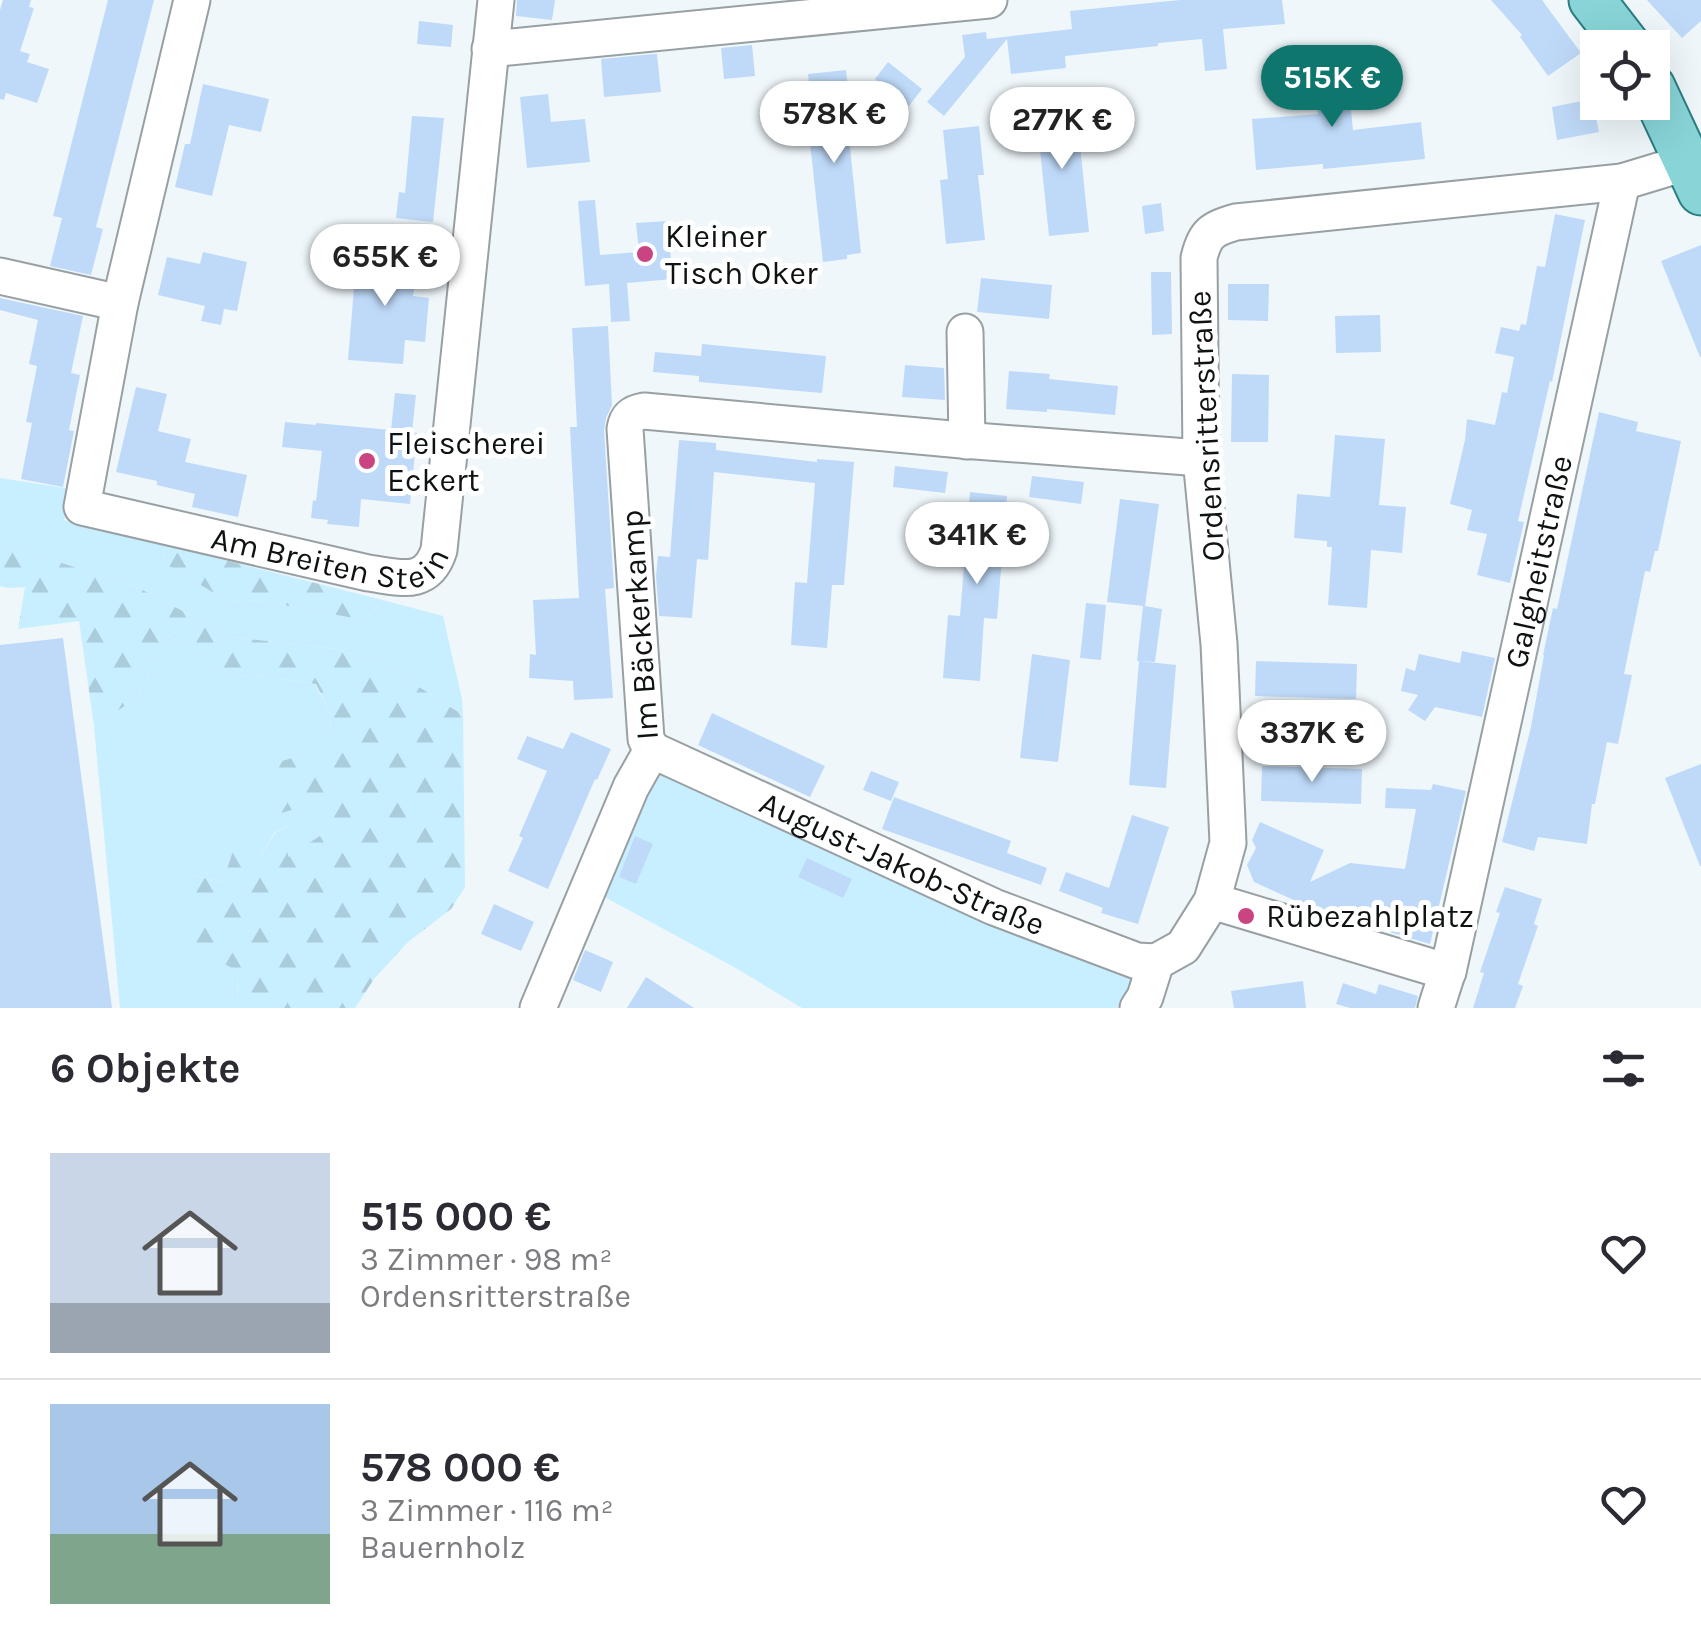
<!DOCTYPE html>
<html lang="de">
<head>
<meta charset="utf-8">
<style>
	:root { --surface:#fff; --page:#f7f7f7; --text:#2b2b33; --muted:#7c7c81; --line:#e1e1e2; --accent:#0f766e }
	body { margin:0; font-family:Karla,sans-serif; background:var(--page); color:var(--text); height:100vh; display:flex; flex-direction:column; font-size:38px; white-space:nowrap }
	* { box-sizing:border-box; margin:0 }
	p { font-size:32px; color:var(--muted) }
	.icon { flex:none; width:55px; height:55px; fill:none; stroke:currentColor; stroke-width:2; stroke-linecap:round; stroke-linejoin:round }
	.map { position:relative; height:1008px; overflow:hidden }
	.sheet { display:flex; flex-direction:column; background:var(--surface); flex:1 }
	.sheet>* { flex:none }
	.controls { position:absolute; left:1580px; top:30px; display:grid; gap:20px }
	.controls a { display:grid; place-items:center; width:90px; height:90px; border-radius:0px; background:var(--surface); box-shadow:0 10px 40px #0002; font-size:50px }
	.price { position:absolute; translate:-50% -85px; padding:0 22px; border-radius:35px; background:#fff; color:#222; font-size:32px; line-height:65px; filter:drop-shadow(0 2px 5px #0008) }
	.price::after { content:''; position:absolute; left:50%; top:60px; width:30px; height:22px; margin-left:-15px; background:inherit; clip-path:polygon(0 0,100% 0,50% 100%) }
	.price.on { background:var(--accent); color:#fff }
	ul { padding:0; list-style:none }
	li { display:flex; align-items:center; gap:30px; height:250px; padding:0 50px }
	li+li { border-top:2px solid var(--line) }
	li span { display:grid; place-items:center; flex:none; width:280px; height:200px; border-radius:0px; color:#555 }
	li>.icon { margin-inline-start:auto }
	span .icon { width:120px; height:120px; fill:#fffc; stroke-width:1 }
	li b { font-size:42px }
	h2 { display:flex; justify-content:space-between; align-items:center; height:120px; padding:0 50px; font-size:42px }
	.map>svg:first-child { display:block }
	.grass { fill:#c8efff }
	.forest { fill:url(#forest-firs) }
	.building { fill:#bfdaf9 }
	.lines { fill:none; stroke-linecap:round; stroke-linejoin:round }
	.minor-casing { stroke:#98a0a3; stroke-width:39 }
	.major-casing { stroke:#2a7d81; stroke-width:49 }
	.minor { stroke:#fff; stroke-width:35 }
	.major { stroke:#88d4d7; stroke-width:45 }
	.poi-dot { fill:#cb4482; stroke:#fff; stroke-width:4 }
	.labels { text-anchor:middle; stroke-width:10; stroke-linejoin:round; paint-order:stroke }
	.poi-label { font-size:32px; fill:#0f1213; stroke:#fff; text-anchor:start }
	.street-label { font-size:32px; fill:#0f1213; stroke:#fff }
</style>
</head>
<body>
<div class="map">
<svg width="1701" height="1008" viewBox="0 0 1701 1008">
	<defs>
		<pattern id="forest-firs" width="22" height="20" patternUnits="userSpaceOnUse" patternTransform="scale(2.5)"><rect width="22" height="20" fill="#c8efff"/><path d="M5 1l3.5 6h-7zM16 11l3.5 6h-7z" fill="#abccda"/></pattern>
	</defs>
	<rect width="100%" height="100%" fill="#eff7fb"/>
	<g class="grass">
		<path d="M0,478L72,489L64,520L165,545L164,563L229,602L256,600L364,620L383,600L443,616L462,699L463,715L386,666L336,649L232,637L139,588L0,543Z"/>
		<path d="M169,636L233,675L269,677L315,684L331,715L330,738L310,752L279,762L319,801L322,834L288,858L287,826L274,833L258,860L223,881L193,876L237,971L238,1008H120L94,726L137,698Z"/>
		<path d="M652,770L991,918L1131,972L1135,983L1117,1008H802L734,967L599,894Z"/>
	</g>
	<g class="forest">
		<path d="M0,543L139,588L232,637L336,649L386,666L463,715L465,887L451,909L408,942L374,979L355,1008H238L237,971L193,946L192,876L223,881L233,851L258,860L275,833L288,826V857L321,835L313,825L318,802L278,814L269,802L279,762L310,752L330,737L331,715L316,684L269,677L233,675L169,636L137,698L94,726L79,621L18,629L25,587L8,588L0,586Z"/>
		<path d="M165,545L383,600L364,620L256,600L229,602L164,563Z"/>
	</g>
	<g class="building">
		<path d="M3,0H31L29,7L34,8L20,51L30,54L27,62L49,69L37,103L6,93L4,100L0,99V10Z"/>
		<path d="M108,0H154L96,227L103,229L91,275L50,266L62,218L53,216Z"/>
		<path d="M517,0H555L552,20L516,16Z"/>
		<path d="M1180,0H1282L1285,24L1223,29L1227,69L1205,71L1202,39L1158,43V46L1065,56L1066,68L1011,74L1007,39L944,116L927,102L965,57L962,35L986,32L987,39L1072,29L1070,11Z"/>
		<path d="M1491,0H1542L1581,53L1548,76L1520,37L1522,35Z"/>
		<path d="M1647,0H1701V21L1682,38Z"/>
		<path d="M419,21L453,25L451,47L417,44Z"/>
		<path d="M752,45L755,76L724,79L721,48Z"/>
		<path d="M1345,50L1353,130L1421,122L1425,159L1323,169V164L1256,170L1252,119L1318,114L1312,54Z"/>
		<path d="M654,54H657L661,92L604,97L601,59Z"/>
		<path d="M888,62L922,89L909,106L875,79Z"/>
		<path d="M846,70L853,138H849L861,253L847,255V259L823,262L810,142L815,141L808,74Z"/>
		<path d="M203,84L269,99L261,132L229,125L212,196L175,187L185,144H190Z"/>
		<path d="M548,94L551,122L585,119L590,162L527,168L520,97Z"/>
		<path d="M1592,99L1599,132L1557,140L1552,107Z"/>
		<path d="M1076,107L1089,232L1049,236L1036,111Z"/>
		<path d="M412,116L444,118L433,222L396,218L399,192L405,193Z"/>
		<path d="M979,126L984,175H978L985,240L946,244L940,180L948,179L943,130Z"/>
		<path d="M595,200L600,255L639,252L636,223L667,221L673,279L627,283L630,321L611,322L609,284L585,286L578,201Z"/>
		<path d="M1161,203L1164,231L1145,234L1142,206Z"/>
		<path d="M1555,214L1585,220L1552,382L1550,381L1518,521L1524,522L1510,583L1477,575L1487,534L1467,530L1472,510L1450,504L1465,440L1467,419L1495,425L1502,392L1507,393L1514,357L1495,353L1501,327L1519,331L1521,324L1526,325L1537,266L1545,267Z"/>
		<path d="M1701,245V357H1700L1661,261Z"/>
		<path d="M355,251L419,261L413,296L429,298L425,342L405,340L403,364L348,360L355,276L351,275Z"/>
		<path d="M203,252L247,262L237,311L224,309L221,325L201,321L205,306L158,295L167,257L200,264Z"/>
		<path d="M1151,272H1171L1172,334L1152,335Z"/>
		<path d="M981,278L1052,285L1049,319L977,312Z"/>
		<path d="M1228,284H1269L1268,321L1228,320Z"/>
		<path d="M0,298L83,316L71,373L80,375L69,430L74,431L63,487L21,479L32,423L26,422L37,366L29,364L38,320L0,310Z"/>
		<path d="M1380,315L1381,352L1336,353L1335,316Z"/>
		<path d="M608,326L612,405L606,418L604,430L614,588L605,589L613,698L574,700L573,681L529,678L530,654L536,655L533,600L579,598L570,427H577L572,328Z"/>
		<path d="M702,344L826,356L822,393L699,382V376L653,372L655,352L701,356Z"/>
		<path d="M905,365L944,368L945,400L902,397Z"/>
		<path d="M1009,371L1050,374L1049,379L1118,386L1115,415L1047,409V412L1006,409Z"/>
		<path d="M1232,374L1269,375L1268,442H1231Z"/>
		<path d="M136,387L167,394L158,431L191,439L185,462L247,475L238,517L192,507L195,494L157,485V481L116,472Z"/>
		<path d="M395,393L416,395L412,432L417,433L410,504L361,499L359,527L327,524L328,520L311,518L313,500L316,501L322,451L282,447L285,422L316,425V423L391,430Z"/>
		<path d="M1599,412L1638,422L1636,431L1681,441L1658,551H1655L1650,572L1645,571L1624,674L1632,675L1618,744L1607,742L1595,804H1592L1587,844L1538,837L1534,851L1502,842L1531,727L1544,655H1543L1553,608L1557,609Z"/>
		<path d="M1335,435L1385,439L1379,505L1406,507L1402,553L1371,550L1367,608L1328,605L1332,547H1327V541L1294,538L1297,494L1330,497Z"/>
		<path d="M679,440L716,443V450L817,462V459L854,462L844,585H832L827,648L791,645L795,582L807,583L815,483L714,472L708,560L697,559L692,618L659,616L656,576L658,556L670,557Z"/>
		<path d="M895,466L948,472L945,493L893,487Z"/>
		<path d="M1032,476L1084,482L1081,504L1029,497Z"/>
		<path d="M970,492L1007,496L997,619L984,618L980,681L943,678L948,615L960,616Z"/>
		<path d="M1120,499L1159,504L1145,606L1162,609L1155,662L1137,661L1143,606L1107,602Z"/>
		<path d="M1086,603L1106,605L1101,660L1080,658Z"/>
		<path d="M63,638L112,1008H0V645Z"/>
		<path d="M1462,651L1495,658L1482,717L1435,707L1425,721L1408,710L1418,695L1401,691L1406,668L1415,671L1419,654L1460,663Z"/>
		<path d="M1032,654L1070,660L1058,762L1020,758Z"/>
		<path d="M1139,661L1176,665L1166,788L1129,785Z"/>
		<path d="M1256,661L1357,664L1356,699L1255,696Z"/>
		<path d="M712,713L825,766L810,797L698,745Z"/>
		<path d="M571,732L611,749L597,780L595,779L548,889L508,871L523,838L519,836L547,771L517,759L527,736L563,749Z"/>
		<path d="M1701,764V866H1700L1665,778Z"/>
		<path d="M1262,766L1362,769L1361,804L1261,801Z"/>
		<path d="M871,771L899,782L891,801L863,790Z"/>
		<path d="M1433,784L1466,791L1430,944L1318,911L1254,882L1247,865L1256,848L1252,840L1260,822L1324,850L1310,882L1350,863L1405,869L1416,809L1385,808L1386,788L1431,790Z"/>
		<path d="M894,797L1011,841L1007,853L1047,868L1041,885L882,829Z"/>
		<path d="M1132,815L1169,827L1138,924L1101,913L1103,908L1059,891L1066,872L1109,888Z"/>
		<path d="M635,836L653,844L636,884L619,877Z"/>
		<path d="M807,858L852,879L843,898L798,877Z"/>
		<path d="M1505,887L1542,899L1534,924L1538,926L1518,984L1523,986L1515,1008H1473L1484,973L1480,972L1500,913L1496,912Z"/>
		<path d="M494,904L534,922L521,951L481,934Z"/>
		<path d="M585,950L613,962L601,992L573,980Z"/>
		<path d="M646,977L694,1008H627Z"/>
		<path d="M1303,981L1306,1008H1234L1231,991Z"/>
		<path d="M1343,983L1376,994L1379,984L1418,996L1415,1008H1350L1336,1004Z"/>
	</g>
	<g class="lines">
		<g class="minor-casing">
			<g id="minor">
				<path id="s1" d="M192,0L120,303L82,507L368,573C399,577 427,588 439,550L496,0"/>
				<path d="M490,49L989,0"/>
				<path d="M0,276L120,303"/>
				<path d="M965,332L967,441"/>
				<path d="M652,750L646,739L625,429C627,417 632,413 644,411L962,440L1201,458"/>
				<path id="s2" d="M652,750L994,907L1137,961L1156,962"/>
				<path d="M1212,901L1448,972"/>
				<path d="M538,1008L631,787L652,750"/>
				<path d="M1138,1008L1145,997L1156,962L1183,947L1212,901L1228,843L1219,644L1201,458L1199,258C1205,233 1212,229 1236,222L1622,182L1688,162"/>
				<path id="s3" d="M1436,1008L1449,967L1622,182"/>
			</g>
		</g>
		<g class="major-casing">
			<g id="major">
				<path d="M1592,0L1629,48"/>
				<path d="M1652,87L1701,192"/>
			</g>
		</g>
		<use href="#minor" class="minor"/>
		<use href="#major" class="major"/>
	</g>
	<g class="poi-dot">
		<circle cx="645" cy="254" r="10"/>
		<circle cx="367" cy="461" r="10"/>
		<circle cx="1246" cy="916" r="10"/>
	</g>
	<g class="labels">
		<g class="poi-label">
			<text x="665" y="247">Kleiner<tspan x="665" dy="37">Tisch Oker</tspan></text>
			<text x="387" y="454">Fleischerei<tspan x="387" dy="37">Eckert</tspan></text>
			<text x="1266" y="927">Rübezahlplatz</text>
		</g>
		<g class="street-label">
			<text transform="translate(1206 426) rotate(-93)" y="11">Ordensritterstraße</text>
			<text dy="11" stroke="none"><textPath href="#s1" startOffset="775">Am Breiten Stein</textPath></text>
			<text dy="11" stroke="none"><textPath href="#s3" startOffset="458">Galgheitstraße</textPath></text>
			<text transform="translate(639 625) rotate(-94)" y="11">Im Bäckerkamp</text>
			<text dy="11" stroke="none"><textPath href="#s2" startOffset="275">August-Jakob-Straße</textPath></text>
		</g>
	</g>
</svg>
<div class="controls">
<a><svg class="icon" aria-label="locate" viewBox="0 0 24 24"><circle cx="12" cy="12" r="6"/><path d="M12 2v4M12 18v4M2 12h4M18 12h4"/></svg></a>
</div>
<b class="price on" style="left:1332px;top:130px">515K €</b>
<b class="price" style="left:834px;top:166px">578K €</b>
<b class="price" style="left:1062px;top:172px">277K €</b>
<b class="price" style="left:385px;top:309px">655K €</b>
<b class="price" style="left:977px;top:587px">341K €</b>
<b class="price" style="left:1312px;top:785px">337K €</b>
</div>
<section class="sheet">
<h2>6 Objekte<svg class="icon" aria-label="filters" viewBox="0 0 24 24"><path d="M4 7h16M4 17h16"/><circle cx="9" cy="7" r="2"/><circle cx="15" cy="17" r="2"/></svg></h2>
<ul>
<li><span style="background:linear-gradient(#c9d6e8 75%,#9aa5b1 0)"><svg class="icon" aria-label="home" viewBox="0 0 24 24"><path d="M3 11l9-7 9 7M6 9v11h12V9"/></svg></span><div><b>515 000 €</b><p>3 Zimmer · 98 m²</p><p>Ordensritterstraße</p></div><svg class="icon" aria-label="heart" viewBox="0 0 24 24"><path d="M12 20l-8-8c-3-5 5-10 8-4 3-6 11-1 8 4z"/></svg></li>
<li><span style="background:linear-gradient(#a9c7e8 65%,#7fa58c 0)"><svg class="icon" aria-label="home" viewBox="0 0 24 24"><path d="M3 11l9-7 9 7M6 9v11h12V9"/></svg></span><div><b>578 000 €</b><p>3 Zimmer · 116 m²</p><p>Bauernholz</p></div><svg class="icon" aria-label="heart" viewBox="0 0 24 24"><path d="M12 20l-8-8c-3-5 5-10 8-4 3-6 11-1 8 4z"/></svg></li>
</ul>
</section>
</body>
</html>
